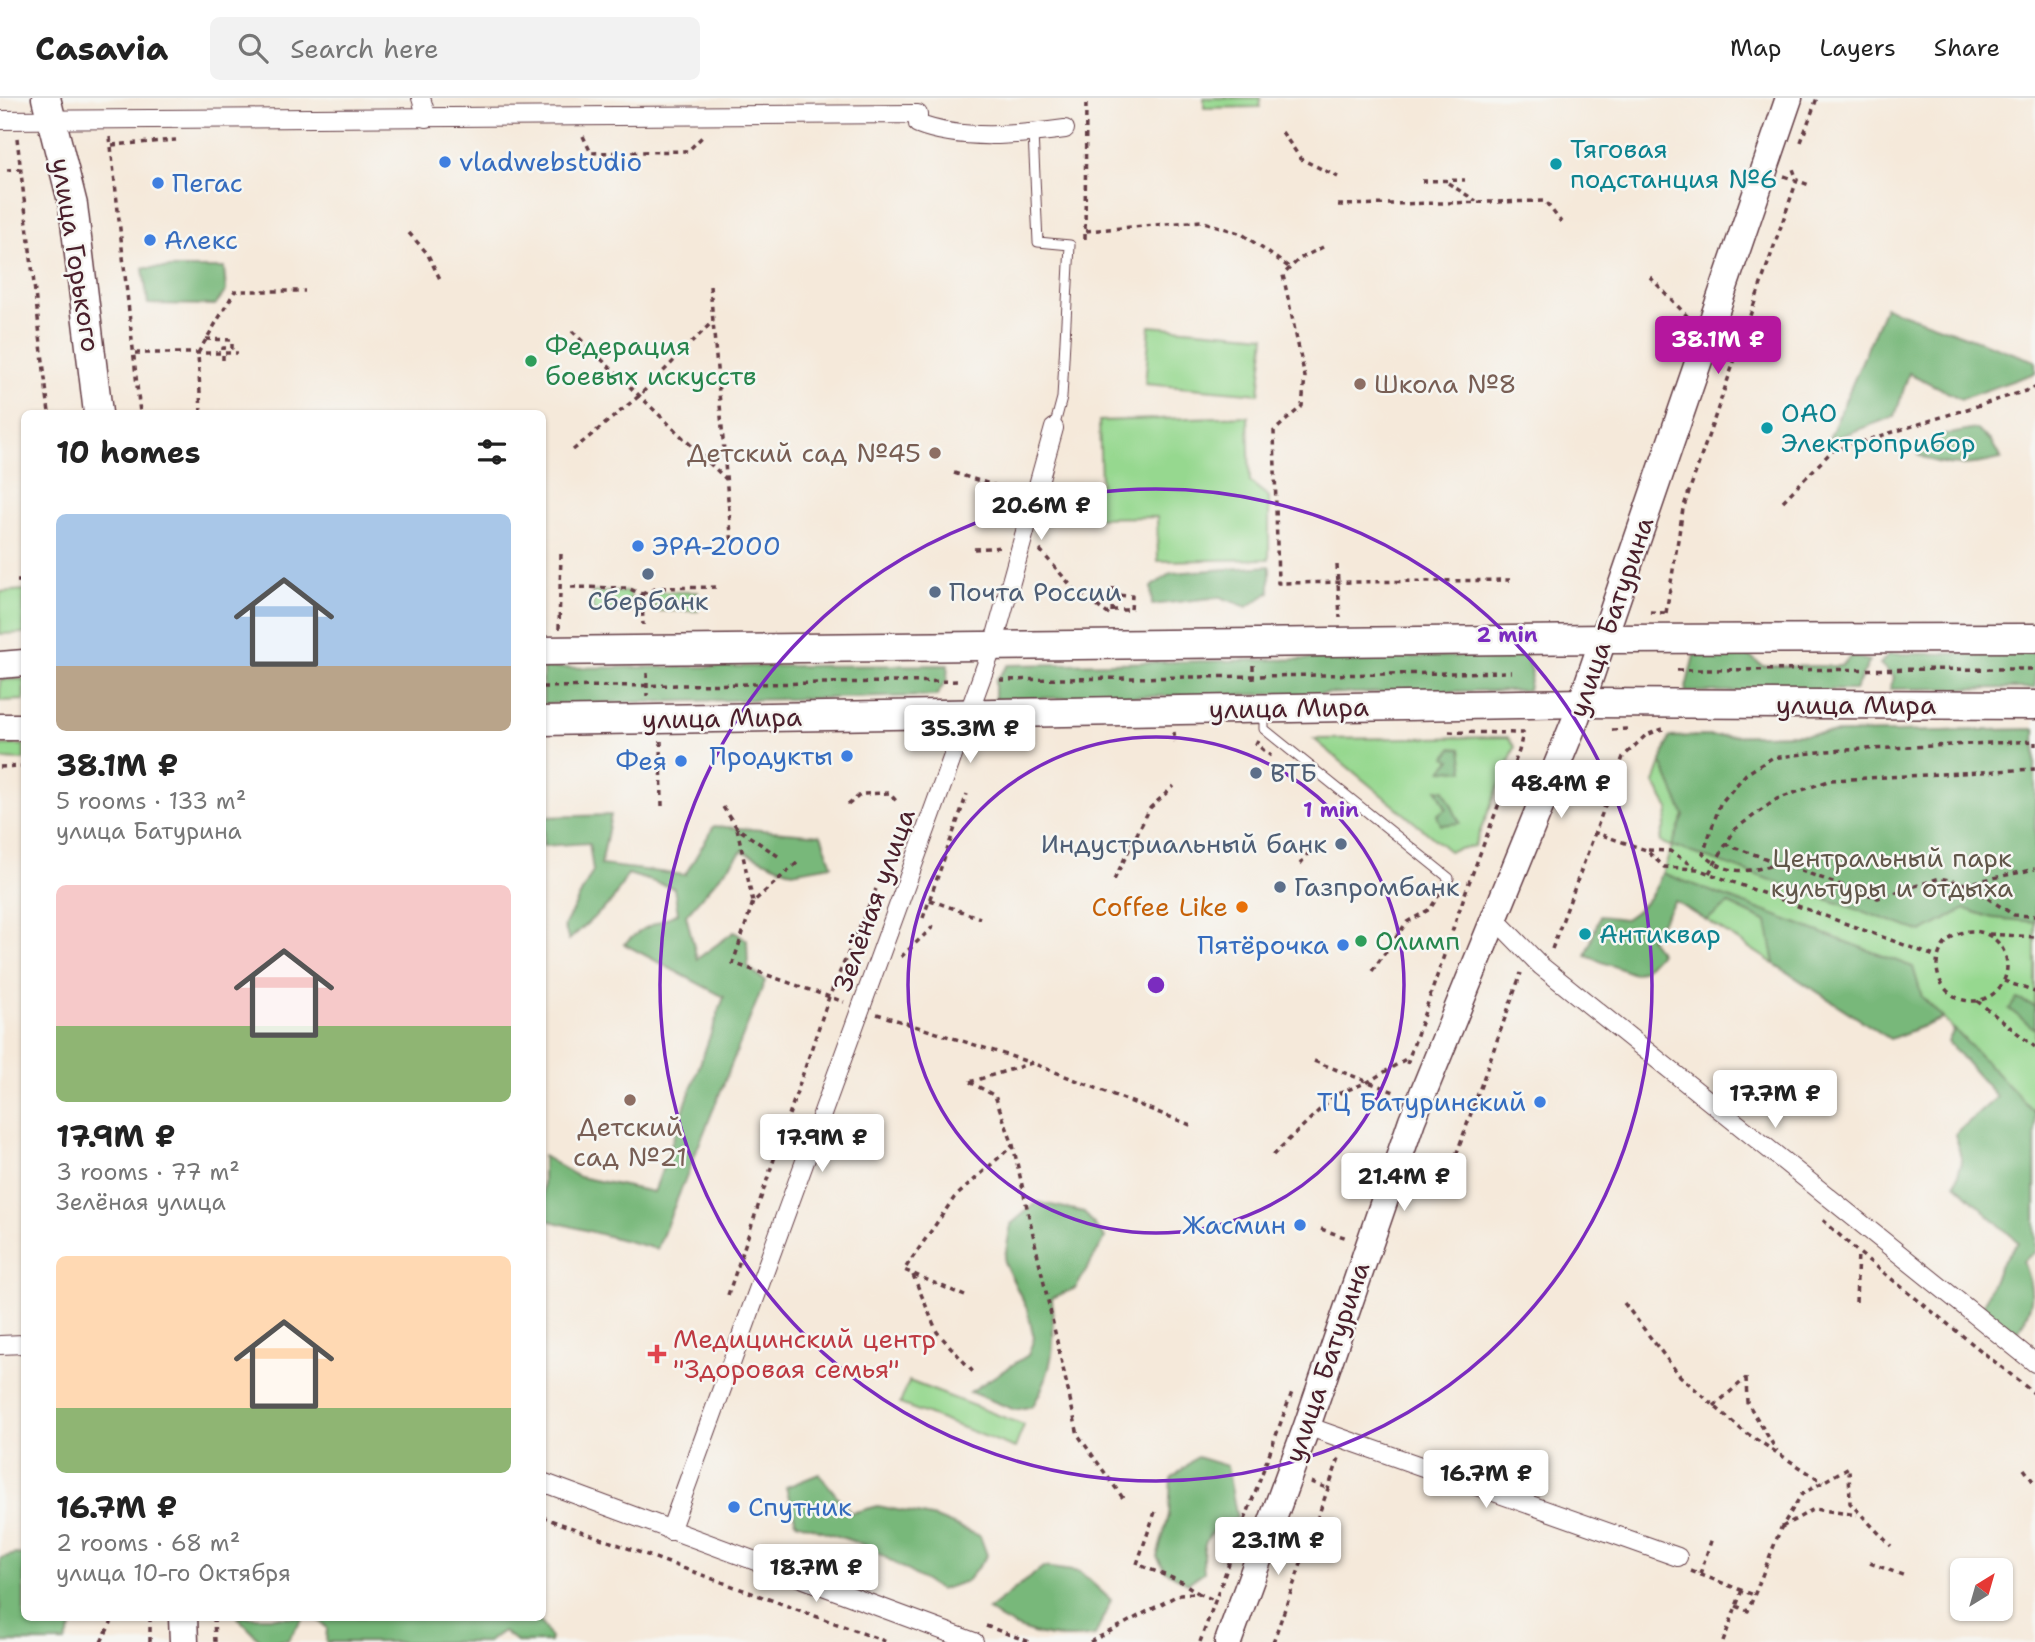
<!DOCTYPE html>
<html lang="en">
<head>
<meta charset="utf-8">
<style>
	:root { --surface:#fff; --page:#f2f2f2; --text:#222; --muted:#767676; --line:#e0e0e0; --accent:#b5179e }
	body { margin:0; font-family:"Shantell Sans",sans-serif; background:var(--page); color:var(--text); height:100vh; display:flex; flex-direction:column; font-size:26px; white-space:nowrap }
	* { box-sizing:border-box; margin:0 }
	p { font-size:23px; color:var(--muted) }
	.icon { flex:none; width:38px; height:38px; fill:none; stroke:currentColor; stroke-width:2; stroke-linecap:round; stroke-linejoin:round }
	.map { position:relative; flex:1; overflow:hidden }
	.details { position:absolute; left:21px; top:312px; width:525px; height:1211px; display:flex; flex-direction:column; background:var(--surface); border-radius:10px; box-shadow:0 2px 5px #0004 }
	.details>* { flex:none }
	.needle { width:46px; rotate:37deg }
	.fabs { position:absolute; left:1950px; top:1460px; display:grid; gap:14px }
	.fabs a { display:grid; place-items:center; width:63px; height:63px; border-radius:10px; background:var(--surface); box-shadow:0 2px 5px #0004; font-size:35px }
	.price { position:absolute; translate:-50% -60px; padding:0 16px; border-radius:7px; background:#fff; color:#222; font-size:23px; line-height:46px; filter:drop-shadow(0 2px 4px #0008) }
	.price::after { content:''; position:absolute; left:50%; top:42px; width:21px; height:16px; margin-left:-10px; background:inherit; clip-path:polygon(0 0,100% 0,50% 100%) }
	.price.active { background:var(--accent); color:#fff }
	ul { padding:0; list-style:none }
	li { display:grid; align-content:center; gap:14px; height:371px; padding:0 35px }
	li span { display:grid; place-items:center; height:217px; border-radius:10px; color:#555 }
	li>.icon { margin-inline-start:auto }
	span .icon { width:126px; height:126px; fill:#fffc; stroke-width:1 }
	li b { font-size:30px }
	h2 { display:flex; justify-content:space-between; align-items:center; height:84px; padding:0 35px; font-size:30px }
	header { display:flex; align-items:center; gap:42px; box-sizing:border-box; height:98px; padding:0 35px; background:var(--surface); border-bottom:2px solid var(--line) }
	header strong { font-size:33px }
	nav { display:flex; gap:38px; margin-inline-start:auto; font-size:24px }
	.search { width:490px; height:63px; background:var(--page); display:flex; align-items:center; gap:18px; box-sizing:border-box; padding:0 24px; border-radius:10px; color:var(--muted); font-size:26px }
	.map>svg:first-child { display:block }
	.green { fill:#96d88f; stroke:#707c5d; stroke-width:2 }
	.forest { fill:#78b87a; stroke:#616c52; stroke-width:2 }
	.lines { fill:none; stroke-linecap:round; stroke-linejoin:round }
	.lane-casing { stroke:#643d45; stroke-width:11 }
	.street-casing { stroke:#643d45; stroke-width:20 }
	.secondary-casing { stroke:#643d45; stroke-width:29 }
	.primary-casing { stroke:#643d45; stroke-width:31 }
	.path { stroke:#643d45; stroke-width:3.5; stroke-dasharray:5 5; stroke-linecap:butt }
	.lane { stroke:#fff; stroke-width:9 }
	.street { stroke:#fff; stroke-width:18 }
	.secondary { stroke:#fff; stroke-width:26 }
	.primary { stroke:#fff; stroke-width:28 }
	.ring { fill:none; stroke:#7b2cbf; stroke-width:3.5 }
	.shop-dot { fill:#3f7fe0; stroke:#f6f6f2; stroke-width:2.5 }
	.culture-dot { fill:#0f9aa8; stroke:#f6f6f2; stroke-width:2.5 }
	.leisure-dot { fill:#2e9e5b; stroke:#f6f6f2; stroke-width:2.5 }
	.education-dot { fill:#8d6e63; stroke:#f6f6f2; stroke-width:2.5 }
	.service-dot { fill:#5c6f8a; stroke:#f6f6f2; stroke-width:2.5 }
	.food-dot { fill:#e8710a; stroke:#f6f6f2; stroke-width:2.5 }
	.health-dot { fill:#e0444e; stroke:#f6f6f2; stroke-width:2.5 }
	.labels { text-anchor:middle; stroke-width:5; stroke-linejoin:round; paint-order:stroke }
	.culture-label { font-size:26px; fill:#0d838f; stroke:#f6f6f2; text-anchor:start }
	.shop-label { font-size:26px; fill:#366cbe; stroke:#f6f6f2; text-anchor:start }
	.street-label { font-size:26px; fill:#4a1f2b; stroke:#f6f6f2 }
	.leisure-label { font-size:26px; fill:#27864d; stroke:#f6f6f2; text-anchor:start }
	.education-label { font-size:26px; fill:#785e54; stroke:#f6f6f2; text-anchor:start }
	.service-label { font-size:26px; fill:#4e5e75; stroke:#f6f6f2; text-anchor:start }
	.park-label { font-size:26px; fill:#615649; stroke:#f6f6f2 }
	.food-label { font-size:26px; fill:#c56008; stroke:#f6f6f2; text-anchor:end }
	.health-label { font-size:26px; fill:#be3a42; stroke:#f6f6f2; text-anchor:start }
	.centre { fill:#7b2cbf; stroke:#f6f6f2; stroke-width:3.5 }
	.ring-label { font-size:21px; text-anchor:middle; font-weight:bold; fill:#7b2cbf; stroke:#f6f6f2; stroke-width:5; stroke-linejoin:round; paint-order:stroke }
</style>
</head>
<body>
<header>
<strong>Casavia</strong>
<div class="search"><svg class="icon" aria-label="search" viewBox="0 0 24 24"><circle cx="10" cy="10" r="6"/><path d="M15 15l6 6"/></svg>Search here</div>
<nav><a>Map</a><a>Layers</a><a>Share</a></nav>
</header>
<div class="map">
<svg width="2035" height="1544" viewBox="0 0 2035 1544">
	<rect width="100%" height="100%" fill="#f6f6f2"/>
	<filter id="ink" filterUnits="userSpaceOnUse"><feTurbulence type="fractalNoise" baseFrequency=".0143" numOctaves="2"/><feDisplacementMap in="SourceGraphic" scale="14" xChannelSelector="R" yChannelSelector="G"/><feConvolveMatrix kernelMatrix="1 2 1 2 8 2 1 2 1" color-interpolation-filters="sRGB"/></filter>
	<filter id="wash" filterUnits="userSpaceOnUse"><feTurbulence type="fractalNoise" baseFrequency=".00686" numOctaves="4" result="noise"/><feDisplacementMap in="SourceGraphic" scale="28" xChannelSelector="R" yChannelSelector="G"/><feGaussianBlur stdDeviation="1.57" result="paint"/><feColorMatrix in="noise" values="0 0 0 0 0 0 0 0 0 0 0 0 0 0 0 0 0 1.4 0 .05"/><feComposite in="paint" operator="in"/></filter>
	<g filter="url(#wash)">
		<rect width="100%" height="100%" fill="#f5e9da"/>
		<g class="green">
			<path d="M1204,0H1260V9L1204,10Z"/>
			<path d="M1150,228L1265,238L1259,296L1145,286Z"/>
			<path d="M1248,318L1250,384L1269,399V461L1158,463L1157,419L1084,420L1083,386H1101L1099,323Z"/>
			<path d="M24,492V535L0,536V494Z"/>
			<path d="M593,494H630L632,513L593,514Z"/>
			<rect x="655" y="494" width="43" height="19"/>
			<path d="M24,581V602L0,603V582Z"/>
			<path d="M2035,631V1015L1943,921L1890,941L1657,790L1672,749L1660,744L1669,711L1654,685L1670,639Z"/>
			<path d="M1508,639L1515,649L1474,748L1449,753L1314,641Z"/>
			<path d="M0,647H24V662L0,661Z"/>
			<path d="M909,1283L1024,1327L1015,1350L900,1306Z"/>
		</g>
		<g class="forest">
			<path d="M143,170H224L226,193L215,207L148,206Z"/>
			<path d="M1885,209L2035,263V275L1961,301L1909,275L1895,318L1828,343Z"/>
			<path d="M1975,331L1991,343L2001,361C1971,368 1946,371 1918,357L1940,338Z"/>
			<path d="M1270,468V494L1247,509L1220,499L1152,507L1151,489L1171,475Z"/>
			<path d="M2035,555V590L1890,591L1894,579L1880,566L1889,556Z"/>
			<path d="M1524,557L1532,573L1528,592L995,601V583L1008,567Z"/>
			<path d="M1694,557H1748L1763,568H1841L1851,558L1870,563L1855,592L1685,594Z"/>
			<path d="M948,567L947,582L936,598L543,606V570Z"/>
			<path d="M2035,631V824L1993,820L1965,811L1922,834L1672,748L1684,717L1661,664L1670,639Z"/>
			<path d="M1452,650L1461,651L1464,673L1442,672L1451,662L1446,659Z"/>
			<path d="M1437,691L1444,692L1460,725L1441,727L1437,717L1446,710Z"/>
			<path d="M611,717L601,767L685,777L714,728L821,737L832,767L792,774L742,753L686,817L697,861L734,834L747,842L748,869L765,883L657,1151L543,1121V1058L579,1079L654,1094L724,899L624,846L641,832L678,815L674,790L628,776L612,803L569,842L564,828L593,773L589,745L543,748V719Z"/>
			<path d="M1662,775L1913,869L1922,899L1943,920L1890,941L1775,866L1767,824L1729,806L1706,822L1675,803L1650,841L1660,855L1644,872L1634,876L1586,858L1600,818L1625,821C1644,809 1654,797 1662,775Z"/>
			<path d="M2017,901L2035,908V931L2009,911Z"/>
			<path d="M1954,931L2035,1015V1154L2023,1163C2035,1197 2035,1203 2018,1234L1981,1212L1999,1169L2018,1144L1955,1086L1962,1064L1955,1036L1997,999L1948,944Z"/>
			<path d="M1037,1104L1084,1114L1105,1140L1076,1190L1052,1200C1055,1244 1055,1270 1033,1308L1015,1312L970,1294L1028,1257L1034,1240L1027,1211L1004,1164L1011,1126Z"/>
			<path d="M1197,1359L1227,1368L1237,1420C1208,1432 1200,1442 1204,1474L1188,1485L1166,1473L1157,1459L1169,1417L1171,1381Z"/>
			<path d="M819,1376L851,1415L878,1408L936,1420L980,1438L987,1457L967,1483L940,1492L864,1447L796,1424L786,1389Z"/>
			<path d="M16,1456L24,1457V1519H76L65,1544H0V1460Z"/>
			<path d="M1043,1469L1080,1474L1111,1502L1095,1538C1055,1544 1020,1537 988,1512Z"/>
			<path d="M237,1519H304L288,1542L262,1544Z"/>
			<path d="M315,1519H537L551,1540L550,1544H517L503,1533L487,1544H326L327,1530Z"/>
		</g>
	</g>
	<g filter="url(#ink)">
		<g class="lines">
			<g class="lane-casing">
				<g id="lane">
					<path d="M1033,35L1038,144L1070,147L1062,300L1054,330"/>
					<path d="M1264,615V631L1449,780"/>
				</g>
			</g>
			<g class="street-casing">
				<g id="street">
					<path d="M421,0L427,20"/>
					<path d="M0,22L918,16V26C961,43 1019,37 1065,31"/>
					<path d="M1495,821L1541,868L2035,1265"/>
					<path d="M0,1247L24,1246"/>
					<path d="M1307,1328L1678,1459"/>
					<path d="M542,1384L974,1544"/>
					<path d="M670,1433L993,548L1054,330"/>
				</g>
			</g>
			<g class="secondary-casing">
				<g id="secondary">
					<path d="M0,567L24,565"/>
					<path d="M0,629H24"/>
					<path d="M1228,1544L1307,1328L1412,1022L1575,623L1789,0"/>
				</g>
			</g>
			<g class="primary-casing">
				<g id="primary">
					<path d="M46,0L73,107L98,315"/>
					<path d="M542,553L1605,541L2035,540"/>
					<path d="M542,623L1582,605L2035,607"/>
					<path d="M183,1519L184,1544"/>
				</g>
			</g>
			<g class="path">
				<path d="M1282,34L1301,61L1338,79"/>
				<path d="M583,38L591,55L688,53L704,37"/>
				<path d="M110,39L140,315"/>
				<path d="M17,40L49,315"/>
				<path d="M1801,44L1817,0"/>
				<path d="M112,47L176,42"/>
				<path d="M7,72L21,71"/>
				<path d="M1784,78L1812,88"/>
				<path d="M1422,83L1465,82"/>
				<path d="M1448,85L1476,103"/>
				<path d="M1338,107L1545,103L1561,124"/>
				<path d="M1086,133L1201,123L1242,136L1290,170"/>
				<path d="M409,135L427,155L441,183"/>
				<path d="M1085,141L1086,0"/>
				<path d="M1323,149L1299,161L1283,177L1305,279L1302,308L1274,333L1278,485L1510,482"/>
				<path d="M1650,179L1689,220"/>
				<path d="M710,188L732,448"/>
				<path d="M572,233L726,381"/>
				<path d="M206,241L232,242V250H223V262"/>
				<path d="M135,255H238"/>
				<path d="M201,315L198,255L235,193H305"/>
				<path d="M573,352L639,298L713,223"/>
				<path d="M954,375L1016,394"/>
				<path d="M1783,403L1832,353L2035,290"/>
				<path d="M974,451L1003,449"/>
				<path d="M1040,452L1074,491L1112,519"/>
				<path d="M1337,467L1340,520"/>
				<path d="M17,483H24"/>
				<path d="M571,489L627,490L642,496L643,527"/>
				<path d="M642,496L658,490L719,489"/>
				<path d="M1112,512H1131L1132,498L1113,497"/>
				<path d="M1112,514L1113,489"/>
				<path d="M1650,514L1665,515"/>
				<path d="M1666,515L1683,411L1797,82L1792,68"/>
				<path d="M559,531L561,455"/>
				<path d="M1253,567V587"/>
				<path d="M1677,572L2035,571"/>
				<path d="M647,575V598"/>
				<path d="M1000,582L1512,574"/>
				<path d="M542,589L961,583"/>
				<path d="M1612,632L1627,631"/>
				<path d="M1174,634L1175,644"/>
				<path d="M1258,642L1256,646L1271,658"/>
				<path d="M661,643L662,709"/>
				<path d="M0,669L24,668"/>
				<path d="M848,707L861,696L889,695L899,706"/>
				<path d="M723,709L737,730L778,758"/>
				<path d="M1337,718L1343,711"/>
				<path d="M737,730L753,804"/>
				<path d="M1593,734L1646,752L1664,769L1697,771L1937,859"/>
				<path d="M1725,746L1878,800L1940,780L1965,786L2014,817L2035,818"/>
				<path d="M1648,752L1670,753L1695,769"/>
				<path d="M797,765L753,804L733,865L844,904"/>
				<path d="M1780,765C1749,774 1729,779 1703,756L1720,706L1746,676L1772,660L1827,653L2035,643V648"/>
				<path d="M1300,766L1316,746"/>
				<path d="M1709,775L1735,731L1777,701L1831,682L2035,671"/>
				<path d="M1114,782L1150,710L1174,688"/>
				<path d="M1965,786L2035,771"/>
				<path d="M930,802L980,820"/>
				<path d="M923,820L967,696"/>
				<circle cx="1972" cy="868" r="35"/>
				<path d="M1989,836L2035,839"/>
				<path d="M1552,851L1623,659L1646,637L1663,631"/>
				<path d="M901,859L937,825"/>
				<path d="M1372,873L1407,824L1430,811L1442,792"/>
				<path d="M2004,883L2035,894"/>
				<path d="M1977,903L2035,949"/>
				<path d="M877,916L1032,965"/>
				<path d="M1314,963L1397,995"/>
				<path d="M1407,966L1467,790L1519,653L1523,635L1444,634"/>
				<path d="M970,984L995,998L1013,1047L1078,1337L1125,1403"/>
				<path d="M970,984L1032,965L1193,1028"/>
				<path d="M1273,1057L1335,997L1368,984L1409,959"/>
				<path d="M1443,1094L1521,875"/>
				<path d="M1823,1122L1858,1154L2035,1296"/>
				<path d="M1321,1131L1347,1140"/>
				<path d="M913,1177L937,1234L974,1275"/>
				<path d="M728,1197L829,899L876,791"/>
				<path d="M965,1198L904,1172L954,1100L1013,1047"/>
				<path d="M1856,1204L1858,1154"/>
				<path d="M1624,1205L1680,1278L1743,1333L1823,1384"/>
				<path d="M1746,1280L1747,1304L1777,1353"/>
				<path d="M1714,1308L1746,1280"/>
				<path d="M2024,1371L2035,1386"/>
				<path d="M1311,1384L1329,1391"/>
				<path d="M1155,1414L1137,1466L1182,1484L1198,1495"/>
				<path d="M542,1419L887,1544"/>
				<path d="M1782,1429L1814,1411L1857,1417"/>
				<path d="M1870,1465L1905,1478"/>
				<path d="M1691,1473L1754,1497"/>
				<path d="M1700,1476L1712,1440"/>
				<path d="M1736,1508L1748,1513L1781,1430L1802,1396L1849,1369L1850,1405L1891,1448"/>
				<path d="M150,1519V1544"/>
				<path d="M214,1519L215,1544"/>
				<path d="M986,1528L1030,1544"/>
				<path d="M101,1544L114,1519"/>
				<path d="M1090,1544L1180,1496L1198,1495L1214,1502"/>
				<path d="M1200,1544L1292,1294"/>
				<path d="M1273,1544L1339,1360"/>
				<path d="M1723,1544L1742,1492"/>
			</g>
			<use href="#lane" class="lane"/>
			<use href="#street" class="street"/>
			<use href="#secondary" class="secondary"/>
			<use href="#primary" class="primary"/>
		</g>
	</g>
	<g class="ring">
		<circle cx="1156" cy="887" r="248"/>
		<circle cx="1156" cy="887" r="496"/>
	</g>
	<g class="shop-dot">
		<circle cx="445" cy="64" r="7"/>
		<circle cx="158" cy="85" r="7"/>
		<circle cx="150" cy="142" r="7"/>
		<circle cx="638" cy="448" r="7"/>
		<circle cx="847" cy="658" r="7"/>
		<circle cx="681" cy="663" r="7"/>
		<circle cx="1343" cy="847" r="7"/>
		<circle cx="1540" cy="1004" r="7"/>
		<circle cx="1300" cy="1127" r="7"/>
		<circle cx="734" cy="1409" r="7"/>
	</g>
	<g class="culture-dot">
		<circle cx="1556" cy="66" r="7"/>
		<circle cx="1767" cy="330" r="7"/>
		<circle cx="1585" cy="836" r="7"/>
	</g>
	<g class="leisure-dot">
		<circle cx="531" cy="263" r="7"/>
		<circle cx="1361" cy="843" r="7"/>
	</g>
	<g class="education-dot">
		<circle cx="1360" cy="286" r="7"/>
		<circle cx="935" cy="355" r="7"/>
		<circle cx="630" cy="1002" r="7"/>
	</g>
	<g class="service-dot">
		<circle cx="648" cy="476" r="7"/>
		<circle cx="935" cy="494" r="7"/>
		<circle cx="1256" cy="675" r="7"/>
		<circle cx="1341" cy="746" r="7"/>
		<circle cx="1280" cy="789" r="7"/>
	</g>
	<circle class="food-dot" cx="1242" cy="809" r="7"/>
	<path class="health-dot" d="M653.5 1245.5h7v7h7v7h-7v7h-7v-7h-7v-7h7z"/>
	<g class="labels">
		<g class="culture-label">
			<text x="1570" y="60">Тяговая<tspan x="1570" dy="30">подстанция №6</tspan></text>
			<text x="1781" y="324">ОАО<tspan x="1781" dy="30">Электроприбор</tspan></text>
			<text x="1599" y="845">Антиквар</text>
		</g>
		<g class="shop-label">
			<text x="459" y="73">vladwebstudio</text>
			<text x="172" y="94">Пегас</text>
			<text x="164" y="151">Алекс</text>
			<text x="652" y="457">ЭРА-2000</text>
			<text x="833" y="667" text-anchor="end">Продукты</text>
			<text x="667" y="672" text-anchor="end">Фея</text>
			<text x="1329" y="856" text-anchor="end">Пятёрочка</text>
			<text x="1526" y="1013" text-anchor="end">ТЦ Батуринский</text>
			<text x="1286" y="1136" text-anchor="end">Жасмин</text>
			<text x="748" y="1418">Спутник</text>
		</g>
		<g class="street-label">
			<text transform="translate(76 157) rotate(81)" y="9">улица Горького</text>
			<text transform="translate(1611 519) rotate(-71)" y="9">улица Батурина</text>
			<text x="1856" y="616">улица Мира</text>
			<text transform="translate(1289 610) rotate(-1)" y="9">улица Мира</text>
			<text transform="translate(722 620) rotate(-1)" y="9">улица Мира</text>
			<text transform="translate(874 802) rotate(-70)" y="9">Зелёная улица</text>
			<text transform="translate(1327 1264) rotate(-71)" y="9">улица Батурина</text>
		</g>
		<g class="leisure-label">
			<text x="545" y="257">Федерация<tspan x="545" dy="30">боевых искусств</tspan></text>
			<text x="1375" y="852">Олимп</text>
		</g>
		<g class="education-label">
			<text x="1374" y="295">Школа №8</text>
			<text x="921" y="364" text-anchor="end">Детский сад №45</text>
			<text x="630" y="1038" text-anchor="middle">Детский<tspan x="630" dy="30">сад №21</tspan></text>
		</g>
		<g class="service-label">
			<text x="949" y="503">Почта России</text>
			<text x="648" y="512" text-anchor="middle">Сбербанк</text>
			<text x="1270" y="684">ВТБ</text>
			<text x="1327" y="755" text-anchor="end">Индустриальный банк</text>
			<text x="1294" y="798">Газпромбанк</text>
		</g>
		<g class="park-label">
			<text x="1892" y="769">Центральный парк<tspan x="1892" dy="30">культуры и отдыха</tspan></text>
		</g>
		<g class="food-label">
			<text x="1228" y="818">Coffee Like</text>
		</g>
		<g class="health-label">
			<text x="673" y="1250">Медицинский центр<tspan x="673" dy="30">"Здоровая семья"</tspan></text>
		</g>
	</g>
	<circle cx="1156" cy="887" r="10" class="centre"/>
	<g class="ring-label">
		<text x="1507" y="544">2 min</text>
		<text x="1331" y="719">1 min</text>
	</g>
</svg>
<div class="fabs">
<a><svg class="needle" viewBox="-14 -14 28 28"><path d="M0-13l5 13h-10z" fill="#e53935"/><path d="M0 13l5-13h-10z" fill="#767676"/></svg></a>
</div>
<b class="price active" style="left:1718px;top:278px">38.1M ₽</b>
<b class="price" style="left:1041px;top:444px">20.6M ₽</b>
<b class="price" style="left:970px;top:667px">35.3M ₽</b>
<b class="price" style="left:1561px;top:722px">48.4M ₽</b>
<b class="price" style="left:1775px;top:1032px">17.7M ₽</b>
<b class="price" style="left:822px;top:1076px">17.9M ₽</b>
<b class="price" style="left:1404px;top:1115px">21.4M ₽</b>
<b class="price" style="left:1486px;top:1412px">16.7M ₽</b>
<b class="price" style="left:1278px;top:1479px">23.1M ₽</b>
<b class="price" style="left:816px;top:1506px">18.7M ₽</b>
<section class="details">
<h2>10 homes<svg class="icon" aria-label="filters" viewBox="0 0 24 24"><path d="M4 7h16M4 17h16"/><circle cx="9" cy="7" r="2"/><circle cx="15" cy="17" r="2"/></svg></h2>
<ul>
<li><span style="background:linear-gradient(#a9c7e8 70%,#b9a48a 0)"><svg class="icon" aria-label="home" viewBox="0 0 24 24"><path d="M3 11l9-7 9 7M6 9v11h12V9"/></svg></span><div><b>38.1M ₽</b><p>5 rooms · 133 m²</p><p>улица Батурина</p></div></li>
<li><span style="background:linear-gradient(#f6c9c9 65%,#8fb573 0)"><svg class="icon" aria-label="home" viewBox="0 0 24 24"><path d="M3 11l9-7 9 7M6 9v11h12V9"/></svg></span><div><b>17.9M ₽</b><p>3 rooms · 77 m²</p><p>Зелёная улица</p></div></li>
<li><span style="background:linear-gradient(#ffd9b3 70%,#8fb573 0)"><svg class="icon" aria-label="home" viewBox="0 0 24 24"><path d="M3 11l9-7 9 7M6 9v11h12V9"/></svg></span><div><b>16.7M ₽</b><p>2 rooms · 68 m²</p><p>улица 10-го Октября</p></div></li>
</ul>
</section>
</div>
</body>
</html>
